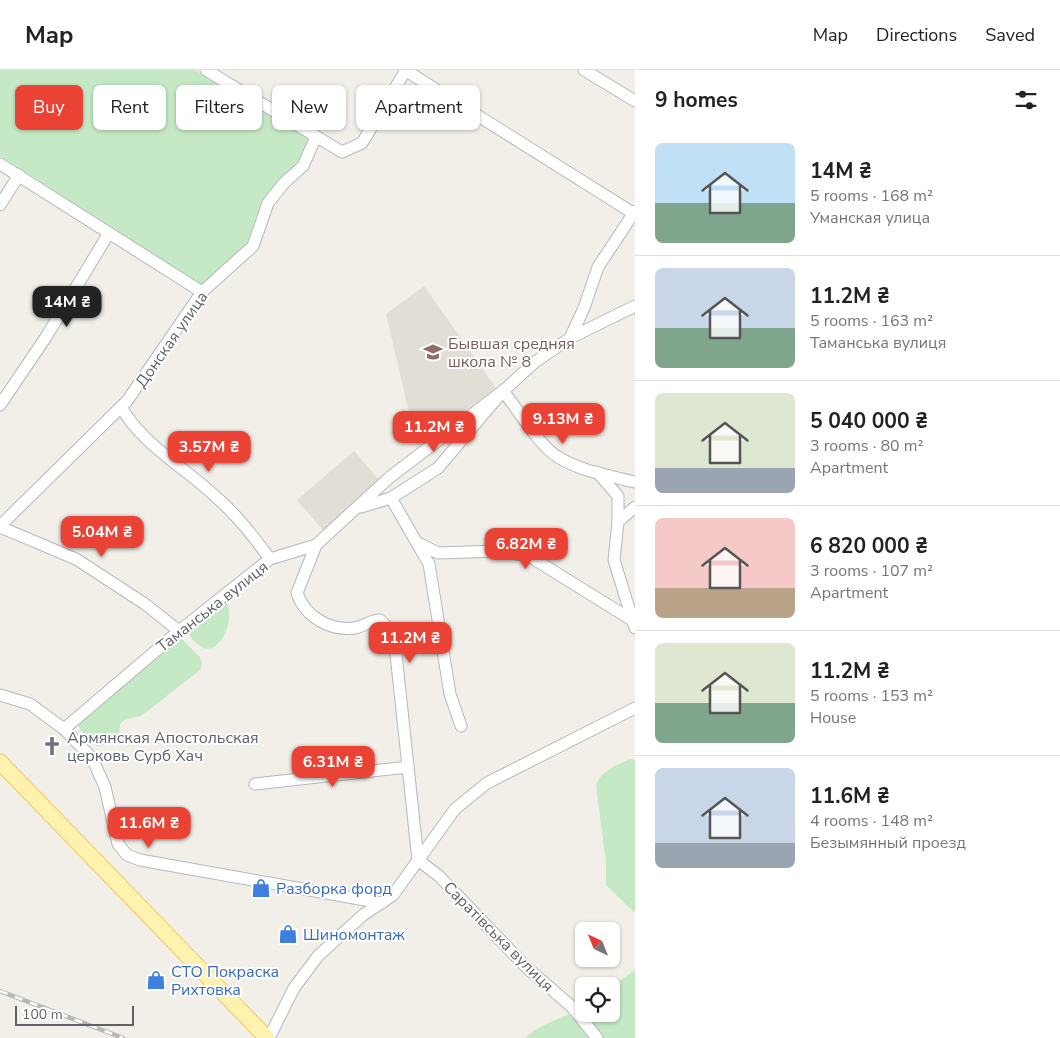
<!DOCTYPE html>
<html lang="en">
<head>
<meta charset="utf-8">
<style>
	:root { --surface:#fff; --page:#f2f2f2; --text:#222; --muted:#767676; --line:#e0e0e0; --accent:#ea4335 }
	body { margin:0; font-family:"Nunito Sans",sans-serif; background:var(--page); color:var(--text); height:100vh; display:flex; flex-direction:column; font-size:19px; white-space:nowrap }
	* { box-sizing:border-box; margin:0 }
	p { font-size:16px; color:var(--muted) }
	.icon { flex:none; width:28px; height:28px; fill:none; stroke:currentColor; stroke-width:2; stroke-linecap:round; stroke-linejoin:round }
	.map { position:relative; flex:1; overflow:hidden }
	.panel { display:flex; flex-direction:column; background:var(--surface); width:425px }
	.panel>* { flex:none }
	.banner { position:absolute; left:15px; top:15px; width:475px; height:45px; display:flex; gap:10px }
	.needle { width:32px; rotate:317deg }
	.controls { position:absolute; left:575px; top:852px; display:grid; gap:10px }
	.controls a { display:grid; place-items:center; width:45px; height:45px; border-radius:8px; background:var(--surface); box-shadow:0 1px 4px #0004; font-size:25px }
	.scale { position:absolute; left:15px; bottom:12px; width:119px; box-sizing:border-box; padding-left:5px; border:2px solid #5f6368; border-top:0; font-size:14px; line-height:18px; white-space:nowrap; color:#5f6368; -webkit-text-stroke:4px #fff; paint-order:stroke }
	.price { position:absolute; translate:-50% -42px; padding:0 11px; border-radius:10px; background:var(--accent); color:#fff; font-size:16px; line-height:32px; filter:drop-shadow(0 1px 2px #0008) }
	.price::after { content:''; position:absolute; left:50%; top:30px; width:15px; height:11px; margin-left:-8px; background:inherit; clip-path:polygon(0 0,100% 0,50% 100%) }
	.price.current { background:#222; color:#fff }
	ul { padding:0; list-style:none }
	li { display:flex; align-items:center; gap:15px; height:125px; padding:0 20px }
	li+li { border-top:1px solid var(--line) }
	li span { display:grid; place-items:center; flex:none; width:140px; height:100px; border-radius:8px; color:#555 }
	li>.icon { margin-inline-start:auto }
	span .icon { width:60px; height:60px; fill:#fffc; stroke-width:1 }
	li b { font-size:21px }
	h2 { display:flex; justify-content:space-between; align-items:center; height:60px; padding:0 20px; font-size:21px }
	.pill { padding:0 18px; border-radius:8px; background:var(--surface); box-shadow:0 1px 4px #0004; font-size:18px; line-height:45px }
	.pill.current { background:var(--accent); color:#fff }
	header { display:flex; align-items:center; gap:30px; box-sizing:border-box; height:70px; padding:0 25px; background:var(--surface); border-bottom:1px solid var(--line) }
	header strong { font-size:24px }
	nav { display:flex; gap:28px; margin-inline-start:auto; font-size:18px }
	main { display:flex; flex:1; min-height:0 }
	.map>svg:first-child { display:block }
	.education { fill:#e1ded6 }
	.green { fill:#c5e8c5 }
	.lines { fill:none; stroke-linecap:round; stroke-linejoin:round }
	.minor-casing { stroke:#b5b8bc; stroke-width:13 }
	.major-casing { stroke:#f2c960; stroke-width:17 }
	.minor { stroke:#fff; stroke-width:11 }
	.major { stroke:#fff2af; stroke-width:15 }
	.rail-casing { stroke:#b6b7b8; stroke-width:4.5 }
	.rail { stroke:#fff; stroke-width:2.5; stroke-dasharray:8; stroke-linecap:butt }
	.labels { text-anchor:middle; stroke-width:4; stroke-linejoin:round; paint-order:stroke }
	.street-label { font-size:16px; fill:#5f6368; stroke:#fff }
	.education-label { font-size:16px; fill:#785e54; stroke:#fff; text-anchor:start }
	.worship-label { font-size:16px; fill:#5b616d; stroke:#fff; text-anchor:start }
	.shop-label { font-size:16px; fill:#366cbe; stroke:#fff; text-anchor:start }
</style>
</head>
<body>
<header>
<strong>Map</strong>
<nav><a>Map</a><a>Directions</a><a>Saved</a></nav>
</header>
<main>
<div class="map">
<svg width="635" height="968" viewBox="0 0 635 968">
	<rect width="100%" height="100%" fill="#f1efe8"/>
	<g class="education">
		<path d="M424,216L496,318L417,376L386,244Z"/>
		<path d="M354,381L380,411L323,460L297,430Z"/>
	</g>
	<g class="green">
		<path d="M0,0H195L308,69L298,91L262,131L247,173L202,215L0,86Z"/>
		<path d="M224,531C239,539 220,597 196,573C192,569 189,566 188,561Z"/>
		<path d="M177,567L181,568L200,587L202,594L200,600L141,646L124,650L120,654L119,664L106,675L97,676C89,670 79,663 78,652Z"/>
		<path d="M630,689L635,690V843L606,815V793L596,715C602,700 615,696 630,689Z"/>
		<path d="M635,900V968H525C542,952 564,949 584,936V944H611V917Z"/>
	</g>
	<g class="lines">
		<g class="minor-casing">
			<g id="minor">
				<path d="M206,0L342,82L362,73L406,0"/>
				<path d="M405,0L633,143"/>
				<path d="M584,0L635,31"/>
				<path d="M0,94L202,222"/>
				<path d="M0,135L19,105"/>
				<path d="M570,268L584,238L598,197L635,141"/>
				<path d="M0,335L46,267L109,163"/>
				<path d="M121,337C142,374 184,397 215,426C237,445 253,466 270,489"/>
				<path d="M597,402L618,426V452"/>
				<path d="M391,428L429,494L450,624L461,656"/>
				<path d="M361,437L391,428L438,398L503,321C517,338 540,377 558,387C580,401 610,406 635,412"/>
				<path d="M635,437L618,452L614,490L635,558"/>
				<path d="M0,456L127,331L202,222L253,176L268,133L284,113L303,96L316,67"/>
				<path d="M0,457L76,489L145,534L179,561"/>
				<path d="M418,473L438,483L498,481L529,486L632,550"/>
				<path d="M316,475L297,523C305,547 330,561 354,558C363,557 370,550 380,550L388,558L395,575L418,790L439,806L526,897L572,937L597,968"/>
				<path d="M0,625L30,634L64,659L92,688L105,717L118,774L127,785L140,790L382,833"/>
				<path d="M64,659L179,561L270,489L316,475L390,407L503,321L535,292L570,268L635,236"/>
				<path d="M255,714L408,697"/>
				<path d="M269,968L294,918L318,886L363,845L393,825L455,739L487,713L635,638"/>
			</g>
		</g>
		<g class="major-casing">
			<path id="major" d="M0,692L267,968"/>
		</g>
		<use href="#minor" class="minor"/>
		<use href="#major" class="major"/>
		<g class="rail-casing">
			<path id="rail" d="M0,921L123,968"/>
		</g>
		<use href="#rail" class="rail"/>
	</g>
	<defs>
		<g id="school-bare" transform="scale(1.5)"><path d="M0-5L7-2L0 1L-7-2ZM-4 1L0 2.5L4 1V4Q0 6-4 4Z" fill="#8d6e63" stroke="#fff" stroke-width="2.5" paint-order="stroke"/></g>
		<g id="church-bare" transform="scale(1.5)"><path d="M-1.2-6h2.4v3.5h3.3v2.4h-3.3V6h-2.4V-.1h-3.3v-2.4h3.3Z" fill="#6b7280" stroke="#fff" stroke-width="2.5" paint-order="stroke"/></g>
		<g id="shop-bare" transform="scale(1.5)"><path d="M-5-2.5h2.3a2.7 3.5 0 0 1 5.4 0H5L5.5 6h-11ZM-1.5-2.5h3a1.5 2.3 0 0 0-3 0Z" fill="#3f7fe0" stroke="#fff" stroke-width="2.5" paint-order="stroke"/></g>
	</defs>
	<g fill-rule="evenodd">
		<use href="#school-bare" x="433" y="282"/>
		<use href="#church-bare" x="52" y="676"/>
		<use href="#shop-bare" x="261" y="818"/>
		<use href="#shop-bare" x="288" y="864"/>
		<use href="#shop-bare" x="156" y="910"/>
	</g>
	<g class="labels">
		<g class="street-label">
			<text transform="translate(171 269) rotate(-55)" y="6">Донская улица</text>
			<text transform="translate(212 536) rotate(-38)" y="6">Таманська вулиця</text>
			<text transform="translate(499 866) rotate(45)" y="6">Саратівська вулиця</text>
		</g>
		<g class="education-label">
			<text x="448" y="279">Бывшая средняя<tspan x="448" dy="18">школа № 8</tspan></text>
		</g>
		<g class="worship-label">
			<text x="67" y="673">Армянская Апостольская<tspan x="67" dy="18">церковь Сурб Хач</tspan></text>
		</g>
		<g class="shop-label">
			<text x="276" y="824">Разборка форд</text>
			<text x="303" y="870">Шиномонтаж</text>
			<text x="171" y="907">СТО Покраска<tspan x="171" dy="18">Рихтовка</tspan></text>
		</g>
	</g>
</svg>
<div class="controls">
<a><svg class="needle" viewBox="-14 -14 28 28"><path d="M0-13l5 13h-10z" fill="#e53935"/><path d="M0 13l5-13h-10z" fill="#767676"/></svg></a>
<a><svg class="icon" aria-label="locate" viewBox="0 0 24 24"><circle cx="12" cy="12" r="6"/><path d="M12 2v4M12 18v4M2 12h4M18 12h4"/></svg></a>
</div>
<div class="scale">100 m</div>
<b class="price current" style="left:67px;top:258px">14M ₴</b>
<b class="price" style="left:563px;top:375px">9.13M ₴</b>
<b class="price" style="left:434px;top:383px">11.2M ₴</b>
<b class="price" style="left:209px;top:403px">3.57M ₴</b>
<b class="price" style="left:102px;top:488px">5.04M ₴</b>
<b class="price" style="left:526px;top:500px">6.82M ₴</b>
<b class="price" style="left:410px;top:594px">11.2M ₴</b>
<b class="price" style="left:333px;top:718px">6.31M ₴</b>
<b class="price" style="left:149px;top:779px">11.6M ₴</b>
<div class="banner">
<a class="pill current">Buy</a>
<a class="pill">Rent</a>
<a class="pill">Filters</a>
<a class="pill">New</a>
<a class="pill">Apartment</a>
</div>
</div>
<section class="panel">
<h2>9 homes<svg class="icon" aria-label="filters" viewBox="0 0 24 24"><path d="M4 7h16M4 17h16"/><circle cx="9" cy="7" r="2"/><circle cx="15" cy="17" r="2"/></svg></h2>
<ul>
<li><span style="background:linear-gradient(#bfe0f5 60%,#7fa58c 0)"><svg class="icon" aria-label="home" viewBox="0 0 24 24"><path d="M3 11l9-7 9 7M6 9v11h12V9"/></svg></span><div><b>14M ₴</b><p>5 rooms · 168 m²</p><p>Уманская улица</p></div></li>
<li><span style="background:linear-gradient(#c9d6e8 60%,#7fa58c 0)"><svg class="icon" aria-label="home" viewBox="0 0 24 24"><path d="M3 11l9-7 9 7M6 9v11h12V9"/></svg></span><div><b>11.2M ₴</b><p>5 rooms · 163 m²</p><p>Таманська вулиця</p></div></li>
<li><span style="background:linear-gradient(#dfe7d0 75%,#9aa5b1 0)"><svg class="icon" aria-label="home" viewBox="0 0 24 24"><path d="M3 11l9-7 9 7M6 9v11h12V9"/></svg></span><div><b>5 040 000 ₴</b><p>3 rooms · 80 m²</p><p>Apartment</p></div></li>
<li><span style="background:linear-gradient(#f6c9c9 70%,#b9a48a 0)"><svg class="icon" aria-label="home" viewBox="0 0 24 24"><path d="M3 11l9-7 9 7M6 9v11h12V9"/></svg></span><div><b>6 820 000 ₴</b><p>3 rooms · 107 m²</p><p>Apartment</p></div></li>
<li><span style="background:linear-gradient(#dfe7d0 60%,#7fa58c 0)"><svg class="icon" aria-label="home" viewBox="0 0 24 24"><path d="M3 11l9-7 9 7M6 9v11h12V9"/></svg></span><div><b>11.2M ₴</b><p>5 rooms · 153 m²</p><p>House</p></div></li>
<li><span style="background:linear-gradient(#c9d6e8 75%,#9aa5b1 0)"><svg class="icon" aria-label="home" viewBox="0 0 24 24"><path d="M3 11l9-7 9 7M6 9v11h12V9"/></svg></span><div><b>11.6M ₴</b><p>4 rooms · 148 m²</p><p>Безымянный проезд</p></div></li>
</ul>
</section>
</main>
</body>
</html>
